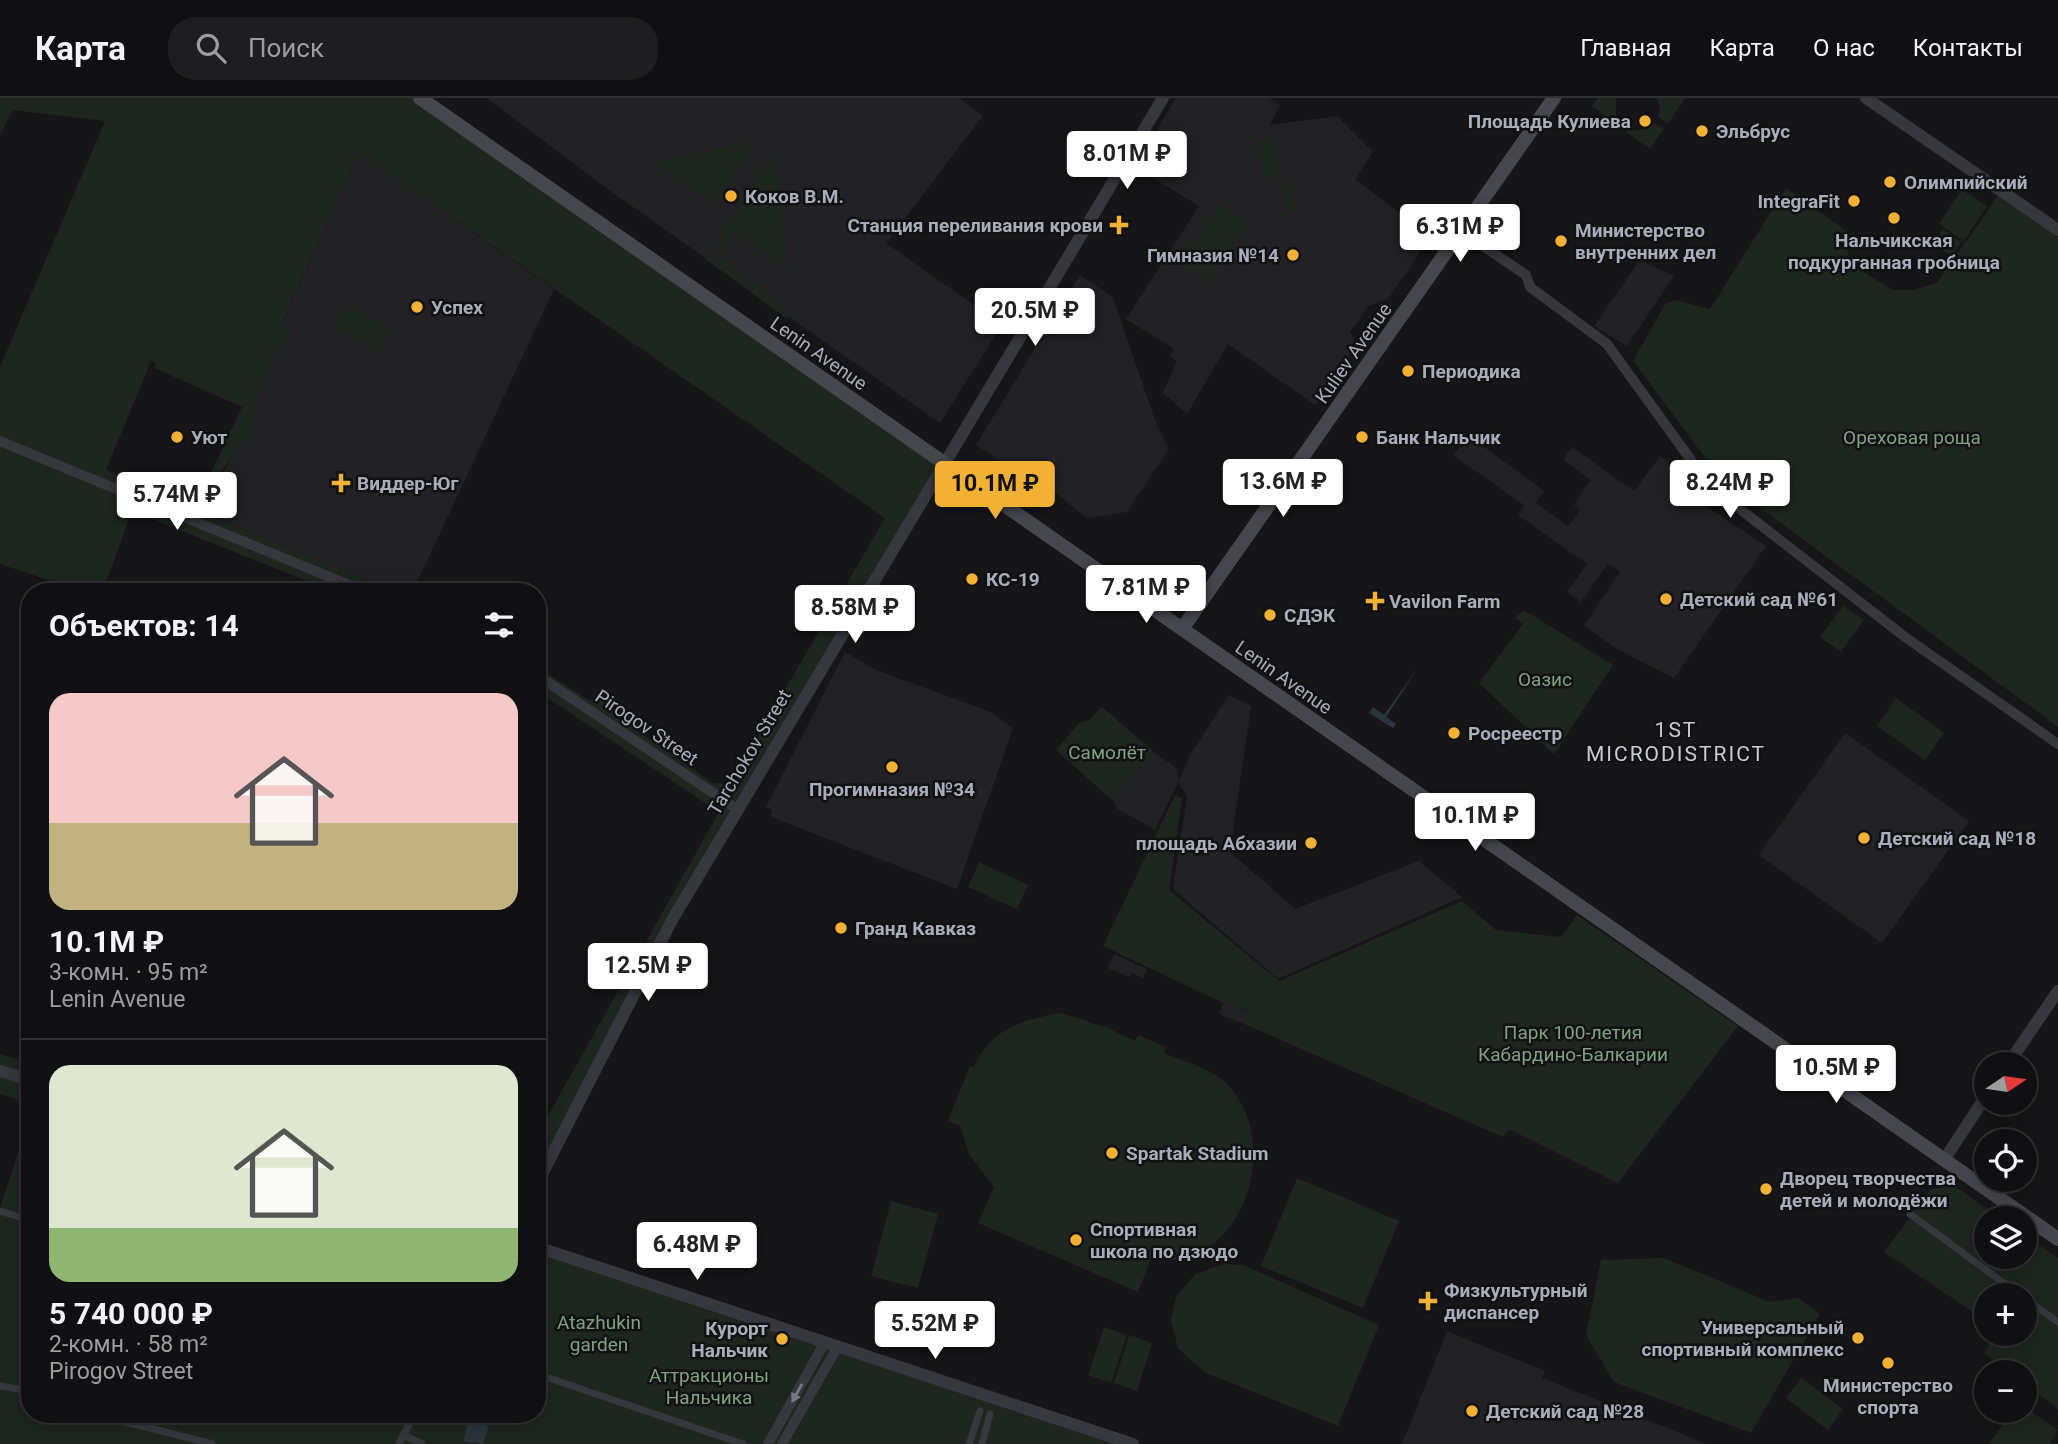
<!DOCTYPE html>
<html lang="ru">
<head>
<meta charset="utf-8">
<style>
	:root { --surface:#101012; --page:#1e1e20; --text:#f1f3f6; --muted:#9c9d9f; --line:#303032; --accent:#f2b134 }
	body { margin:0; font-family:Roboto,sans-serif; background:var(--page); color:var(--text); height:100vh; display:flex; flex-direction:column; font-size:26px; white-space:nowrap }
	* { box-sizing:border-box; margin:0 }
	p { font-size:23px; color:var(--muted) }
	.icon { flex:none; width:38px; height:38px; fill:none; stroke:currentColor; stroke-width:2; stroke-linecap:round; stroke-linejoin:round }
	.map { position:relative; flex:1; overflow:hidden }
	.details { position:absolute; left:21px; top:485px; width:525px; height:840px; display:flex; flex-direction:column; background:var(--surface); border-radius:28px; box-shadow:0 4px 18px #0003,0 0 0 2px var(--line) }
	.details>* { flex:none }
	.needle { width:46px; rotate:77deg }
	.fabs { position:absolute; left:1974px; top:954px; display:grid; gap:14px }
	.fabs a { display:grid; place-items:center; width:63px; height:63px; border-radius:50%; background:var(--surface); box-shadow:0 4px 18px #0003,0 0 0 2px var(--line); font-size:35px }
	.price { position:absolute; translate:-50% -60px; padding:0 16px; border-radius:7px; background:#fff; color:#222; font-size:23px; line-height:46px; filter:drop-shadow(0 2px 4px #0008) }
	.price::after { content:''; position:absolute; left:50%; top:42px; width:21px; height:16px; margin-left:-10px; background:inherit; clip-path:polygon(0 0,100% 0,50% 100%) }
	.price.current { background:var(--accent); color:#111 }
	ul { padding:0; list-style:none }
	li { display:grid; align-content:center; gap:14px; height:371px; padding:0 28px }
	li+li { border-top:2px solid var(--line) }
	li span { display:grid; place-items:center; height:217px; border-radius:21px; color:#555 }
	li>.icon { margin-inline-start:auto }
	span .icon { width:126px; height:126px; fill:#fffc; stroke-width:1 }
	li b { font-size:30px }
	h2 { display:flex; justify-content:space-between; align-items:center; height:84px; padding:0 28px; font-size:30px }
	header { display:flex; align-items:center; gap:42px; box-sizing:border-box; height:98px; padding:0 35px; background:var(--surface); border-bottom:2px solid var(--line) }
	header strong { font-size:33px }
	nav { display:flex; gap:38px; margin-inline-start:auto; font-size:24px }
	.search { width:490px; height:63px; background:var(--page); display:flex; align-items:center; gap:18px; box-sizing:border-box; padding:0 24px; border-radius:28px; color:var(--muted); font-size:26px }
	.map>svg:first-child { display:block }
	.built { fill:#222225 }
	.green { fill:#1e261f; fill-rule:evenodd }
	.water { fill:#2c353c }
	.lines { fill:none; stroke-linecap:round; stroke-linejoin:round }
	.pedestrian { stroke:#37383d; stroke-width:7 }
	.minor { stroke:#37383d; stroke-width:10 }
	.tertiary { stroke:#37383d; stroke-width:12 }
	.secondary { stroke:#45474d; stroke-width:14 }
	.oneway { fill:#757881 }
	.poi-dot { fill:#f2b134; stroke:#111113; stroke-width:2.5 }
	.labels { text-anchor:middle; stroke-width:5; stroke-linejoin:round; paint-order:stroke }
	.poi-label { font-size:19px; font-weight:bold; fill:#a8adb8; stroke:#111113; text-anchor:start }
	.street-label { font-size:19px; fill:#a8adb8; stroke:#111113 }
	.park-label { font-size:19px; fill:#7fa381; stroke:#111113 }
	.neighbourhood-label { font-size:21px; letter-spacing:2px; fill:#c9ccd4; stroke:#111113 }
</style>
</head>
<body>
<header>
<strong>Карта</strong>
<div class="search"><svg class="icon" aria-label="search" viewBox="0 0 24 24"><circle cx="10" cy="10" r="6"/><path d="M15 15l6 6"/></svg>Поиск</div>
<nav><a>Главная</a><a>Карта</a><a>О нас</a><a>Контакты</a></nav>
</header>
<div class="map">
<svg width="2058" height="1346" viewBox="0 0 2058 1346">
	<rect width="100%" height="100%" fill="#161618"/>
	<g class="built">
		<path d="M487,0H959L983,18L886,145L1002,227L940,325L599,85Z"/>
		<path d="M1176,0H1269L1280,7L1270,27L1337,18L1373,54L1355,81L1431,139L1388,201L1368,208L1350,234L1357,246L1315,307L1228,246L1187,316L1163,295L1177,263L1170,258L1174,251L1126,221L1199,108L1135,69Z"/>
		<path d="M359,55L554,191L413,493H393L203,415L233,355L243,344L252,340V313L272,264L292,234L281,228Z"/>
		<path d="M1640,162L1674,178L1627,248L1594,228Z"/>
		<path d="M1080,177L1113,199L1157,328L1169,351L1127,414L1087,420L1035,379L1027,380L976,347Z"/>
		<path d="M1468,337L1544,393L1536,405L1568,428L1580,412L1574,407L1591,382L1563,362L1572,349L1634,393L1660,358L1689,378L1680,391L1766,448L1674,580L1617,551L1584,528L1620,474L1608,466L1581,504L1567,494L1587,466L1518,417L1524,407L1453,357Z"/>
		<path d="M845,554L876,572L991,614L1013,630L957,791L771,719L772,712L766,709Z"/>
		<path d="M1229,597L1251,608L1230,754L1295,811L1419,763L1462,799L1278,881L1173,791L1187,698L1178,684L1155,732L1118,711L1113,703L1153,653L1177,671L1179,682L1190,657Z"/>
		<path d="M1845,635L1969,723L1882,845L1759,757Z"/>
		<path d="M1114,856L1147,871L1143,880L1132,875L1129,879L1108,870Z"/>
		<path d="M1224,903L1247,913L1242,925L1219,916Z"/>
		<path d="M1447,1233L1545,1273L1542,1280L1707,1346H1402Z"/>
	</g>
	<g class="green">
		<path d="M0,0H420L945,366L737,711L537,1086V1037L719,714L537,593V569L589,602L600,601L610,607L616,618L713,685L730,686L885,420L359,55L281,227L293,233C269,268 253,298 252,340C227,351 215,392 203,415L393,493H332L132,413L103,493H81L0,466V269L105,23L13,12L0,37ZM151,263L156,265L154,270L242,309L196,407L106,372Z"/>
		<path d="M1598,0H1616V18L1622,27L1621,30L1592,8Z"/>
		<path d="M1657,0H1685L1668,26L1658,19L1660,10Z"/>
		<path d="M1654,25L1664,30L1650,51L1625,33L1628,30L1638,33Z"/>
		<path d="M1273,39L1280,78L1262,81L1255,42Z"/>
		<path d="M758,42L715,108L653,64Z"/>
		<path d="M775,53L790,173L735,134L718,158L787,208L789,222L705,161Z"/>
		<path d="M1293,83L1298,114L1286,116L1281,85Z"/>
		<path d="M1786,90L1855,139L1847,145L1850,166L1893,192H1913L1937,185L1998,98L2058,139V629L1721,381L1633,263L1665,206L1675,202L1710,211Z"/>
		<path d="M1962,92L1987,108L1964,143L1939,126Z"/>
		<path d="M1220,105L1250,125L1211,185L1180,165Z"/>
		<path d="M1942,131L1961,144L1951,158L1933,146Z"/>
		<path d="M344,206L392,230L380,254L332,230Z"/>
		<path d="M1843,508L1864,522L1841,554L1820,539Z"/>
		<path d="M1524,512L1613,567L1554,656L1479,585L1523,526L1515,520Z"/>
		<path d="M1896,600L1944,635L1925,662L1877,628Z"/>
		<path d="M1102,609L1153,653L1113,703L1056,652L1079,625L1089,622Z"/>
		<path d="M1175,697L1182,700L1169,792L1279,883L1462,803L1496,832L1561,839L1577,817L1738,928L1618,1085L1509,1031L1503,1039L1242,925L1247,912L1223,905L1103,848Z"/>
		<path d="M979,764L1028,787L1017,811L968,789Z"/>
		<path d="M1061,915L1105,929L1135,943L1138,937L1166,949L1164,955C1185,964 1215,971 1230,989C1283,1049 1241,1177 1151,1161L1138,1194L978,1125L994,1089L969,1056L960,1028L948,1023L970,968L974,969C991,930 1022,922 1061,915Z"/>
		<path d="M0,956L30,965V1006L0,996Z"/>
		<path d="M30,1019V1316H537V1149L1133,1346H0V1110Z"/>
		<path d="M1297,1080L1399,1123L1363,1210L1261,1168Z"/>
		<path d="M1953,1087L2001,1120H1986V1158H2025V1137L2058,1160V1311L2025,1286V1274H2008L1984,1255L1996,1236H2025V1197H1986V1223L1884,1154L1931,1091Z"/>
		<path d="M891,1103L938,1116L918,1190L871,1178Z"/>
		<path d="M1664,1160L1770,1204L1798,1200L1820,1216L1751,1335L1614,1284L1586,1237L1601,1162Z"/>
		<path d="M1224,1166L1243,1167L1379,1227L1338,1328L1204,1274L1178,1250L1171,1223L1176,1199L1195,1176Z"/>
		<path d="M1104,1229L1127,1237L1111,1285L1088,1277Z"/>
		<path d="M1129,1237L1152,1245L1137,1293L1114,1285Z"/>
		<path d="M1801,1280L1843,1311L1828,1332L1786,1300Z"/>
		<path d="M2025,1309L2058,1332L2050,1346H1989L2012,1313L2025,1312Z"/>
	</g>
	<g class="water">
		<path d="M1417,571L1386,619L1396,626L1393,630L1369,615L1373,609L1384,617Z"/>
		<path d="M469,1322L489,1328L483,1346L463,1343Z"/>
	</g>
	<g class="lines">
		<g class="pedestrian">
			<path d="M0,1113L30,1122"/>
			<path d="M1910,1116L2020,1197"/>
			<path d="M2025,1201L2058,1224"/>
			<path d="M537,1276L743,1346"/>
			<path d="M0,1288L30,1293"/>
			<path d="M94,1316L212,1346"/>
			<path d="M403,1337L422,1346"/>
			<path d="M399,1346L415,1316"/>
			<path d="M969,1346L980,1313"/>
			<path d="M982,1346L990,1316"/>
		</g>
		<g class="minor">
			<path d="M1461,133L1526,177L1530,189L1607,246L1709,387L1905,539L2058,646"/>
			<path d="M0,343L366,494"/>
			<path d="M537,577L737,711"/>
			<path d="M768,1346L825,1244"/>
			<path d="M782,1346L838,1248"/>
		</g>
		<g class="tertiary">
			<path d="M1866,0L2058,132"/>
			<path d="M2008,966L2058,893"/>
			<path d="M0,973L30,982"/>
			<path d="M1944,1062L1986,998"/>
			<path d="M537,1086L672,822L1163,0"/>
			<path d="M537,1149L1133,1346"/>
		</g>
		<g class="secondary">
			<path d="M420,0L2058,1141"/>
			<path d="M1182,531L1554,0"/>
		</g>
	</g>
	<defs><path id="oneway-solid" d="M-6-.8H1V-3.2L6.5 0L1 3.2V.8H-6Z" transform="scale(1.75)"/></defs>
	<use class="oneway" href="#oneway-solid" transform="translate(797 1295) rotate(119)"/>
	<g class="poi-dot">
		<circle cx="1645" cy="23" r="7"/>
		<circle cx="1702" cy="33" r="7"/>
		<circle cx="1890" cy="84" r="7"/>
		<circle cx="731" cy="98" r="7"/>
		<circle cx="1854" cy="103" r="7"/>
		<circle cx="1894" cy="120" r="7"/>
		<path d="M1115.5 116.5h7v7h7v7h-7v7h-7v-7h-7v-7h7z"/>
		<circle cx="1561" cy="143" r="7"/>
		<circle cx="1293" cy="157" r="7"/>
		<circle cx="417" cy="209" r="7"/>
		<circle cx="1408" cy="273" r="7"/>
		<circle cx="177" cy="339" r="7"/>
		<circle cx="1362" cy="339" r="7"/>
		<path d="M337.5 374.5h7v7h7v7h-7v7h-7v-7h-7v-7h7z"/>
		<circle cx="972" cy="481" r="7"/>
		<circle cx="1666" cy="501" r="7"/>
		<path d="M1371.5 492.5h7v7h7v7h-7v7h-7v-7h-7v-7h7z"/>
		<circle cx="1270" cy="517" r="7"/>
		<circle cx="1454" cy="635" r="7"/>
		<circle cx="892" cy="669" r="7"/>
		<circle cx="1864" cy="740" r="7"/>
		<circle cx="1311" cy="745" r="7"/>
		<circle cx="841" cy="830" r="7"/>
		<circle cx="1112" cy="1055" r="7"/>
		<circle cx="1766" cy="1091" r="7"/>
		<circle cx="1076" cy="1142" r="7"/>
		<path d="M1424.5 1192.5h7v7h7v7h-7v7h-7v-7h-7v-7h7z"/>
		<circle cx="1858" cy="1240" r="7"/>
		<circle cx="782" cy="1241" r="7"/>
		<circle cx="1888" cy="1265" r="7"/>
		<circle cx="1472" cy="1313" r="7"/>
	</g>
	<g class="labels">
		<g class="poi-label">
			<text x="1631" y="30" text-anchor="end">Площадь Кулиева</text>
			<text x="1716" y="40">Эльбрус</text>
			<text x="1904" y="91">Олимпийский</text>
			<text x="745" y="105">Коков В.М.</text>
			<text x="1840" y="110" text-anchor="end">IntegraFit</text>
			<text x="1103" y="134" text-anchor="end">Станция переливания крови</text>
			<text x="1575" y="139">Министерство<tspan x="1575" dy="22">внутренних дел</tspan></text>
			<text x="1894" y="149" text-anchor="middle">Нальчикская<tspan x="1894" dy="22">подкурганная гробница</tspan></text>
			<text x="1279" y="164" text-anchor="end">Гимназия №14</text>
			<text x="431" y="216">Успех</text>
			<text x="1422" y="280">Периодика</text>
			<text x="191" y="346">Уют</text>
			<text x="1376" y="346">Банк Нальчик</text>
			<text x="357" y="392">Виддер-Юг</text>
			<text x="986" y="488">КС-19</text>
			<text x="1680" y="508">Детский сад №61</text>
			<text x="1389" y="510">Vavilon Farm</text>
			<text x="1284" y="524">СДЭК</text>
			<text x="1468" y="642">Росреестр</text>
			<text x="892" y="698" text-anchor="middle">Прогимназия №34</text>
			<text x="1878" y="747">Детский сад №18</text>
			<text x="1297" y="752" text-anchor="end">площадь Абхазии</text>
			<text x="855" y="837">Гранд Кавказ</text>
			<text x="1126" y="1062">Spartak Stadium</text>
			<text x="1780" y="1087">Дворец творчества<tspan x="1780" dy="22">детей и молодёжи</tspan></text>
			<text x="1090" y="1138">Спортивная<tspan x="1090" dy="22">школа по дзюдо</tspan></text>
			<text x="1444" y="1199">Физкультурный<tspan x="1444" dy="22">диспансер</tspan></text>
			<text x="1844" y="1236" text-anchor="end">Универсальный<tspan x="1844" dy="22">спортивный комплекс</tspan></text>
			<text x="768" y="1237" text-anchor="end">Курорт<tspan x="768" dy="22">Нальчик</tspan></text>
			<text x="1888" y="1294" text-anchor="middle">Министерство<tspan x="1888" dy="22">спорта</tspan></text>
			<text x="1486" y="1320">Детский сад №28</text>
		</g>
		<g class="street-label">
			<text transform="translate(819 255) rotate(35)" y="7">Lenin Avenue</text>
			<text transform="translate(1353 255) rotate(-55)" y="7">Kuliev Avenue</text>
			<text transform="translate(1284 579) rotate(35)" y="7">Lenin Avenue</text>
			<text transform="translate(647 629) rotate(34)" y="7">Pirogov Street</text>
			<text transform="translate(749 654) rotate(-59)" y="7">Tarchokov Street</text>
		</g>
		<g class="park-label">
			<text x="1912" y="346">Ореховая роща</text>
			<text x="1545" y="588">Оазис</text>
			<text x="1107" y="661">Самолёт</text>
			<text x="1573" y="941">Парк 100-летия<tspan x="1573" dy="22">Кабардино-Балкарии</tspan></text>
			<text x="599" y="1231">Atazhukin<tspan x="599" dy="22">garden</tspan></text>
			<text x="709" y="1284">Аттракционы<tspan x="709" dy="22">Нальчика</tspan></text>
		</g>
		<g class="neighbourhood-label">
			<text x="1676" y="639">1ST<tspan x="1676" dy="24">MICRODISTRICT</tspan></text>
		</g>
	</g>
</svg>
<div class="fabs">
<a><svg class="needle" viewBox="-14 -14 28 28"><path d="M0-13l5 13h-10z" fill="#e53935"/><path d="M0 13l5-13h-10z" fill="#9c9d9f"/></svg></a>
<a><svg class="icon" aria-label="locate" viewBox="0 0 24 24"><circle cx="12" cy="12" r="6"/><path d="M12 2v4M12 18v4M2 12h4M18 12h4"/></svg></a>
<a><svg class="icon" aria-label="layers" viewBox="0 0 24 24"><path d="M12 4l9 5-9 5-9-5zM3 14l9 5 9-5"/></svg></a>
<a>+</a>
<a>−</a>
</div>
<b class="price" style="left:1127px;top:93px">8.01M ₽</b>
<b class="price" style="left:1460px;top:166px">6.31M ₽</b>
<b class="price" style="left:1035px;top:250px">20.5M ₽</b>
<b class="price" style="left:1283px;top:421px">13.6M ₽</b>
<b class="price" style="left:1730px;top:422px">8.24M ₽</b>
<b class="price current" style="left:995px;top:423px">10.1M ₽</b>
<b class="price" style="left:177px;top:434px">5.74M ₽</b>
<b class="price" style="left:1146px;top:527px">7.81M ₽</b>
<b class="price" style="left:855px;top:547px">8.58M ₽</b>
<b class="price" style="left:1475px;top:755px">10.1M ₽</b>
<b class="price" style="left:648px;top:905px">12.5M ₽</b>
<b class="price" style="left:1836px;top:1007px">10.5M ₽</b>
<b class="price" style="left:697px;top:1184px">6.48M ₽</b>
<b class="price" style="left:935px;top:1263px">5.52M ₽</b>
<section class="details">
<h2>Объектов: 14<svg class="icon" aria-label="filters" viewBox="0 0 24 24"><path d="M4 7h16M4 17h16"/><circle cx="9" cy="7" r="2"/><circle cx="15" cy="17" r="2"/></svg></h2>
<ul>
<li><span style="background:linear-gradient(#f6c9c9 60%,#c2b280 0)"><svg class="icon" aria-label="home" viewBox="0 0 24 24"><path d="M3 11l9-7 9 7M6 9v11h12V9"/></svg></span><div><b>10.1M ₽</b><p>3-комн. · 95 m²</p><p>Lenin Avenue</p></div></li>
<li><span style="background:linear-gradient(#dfe7d0 75%,#8fb573 0)"><svg class="icon" aria-label="home" viewBox="0 0 24 24"><path d="M3 11l9-7 9 7M6 9v11h12V9"/></svg></span><div><b>5 740 000 ₽</b><p>2-комн. · 58 m²</p><p>Pirogov Street</p></div></li>
</ul>
</section>
</div>
</body>
</html>
